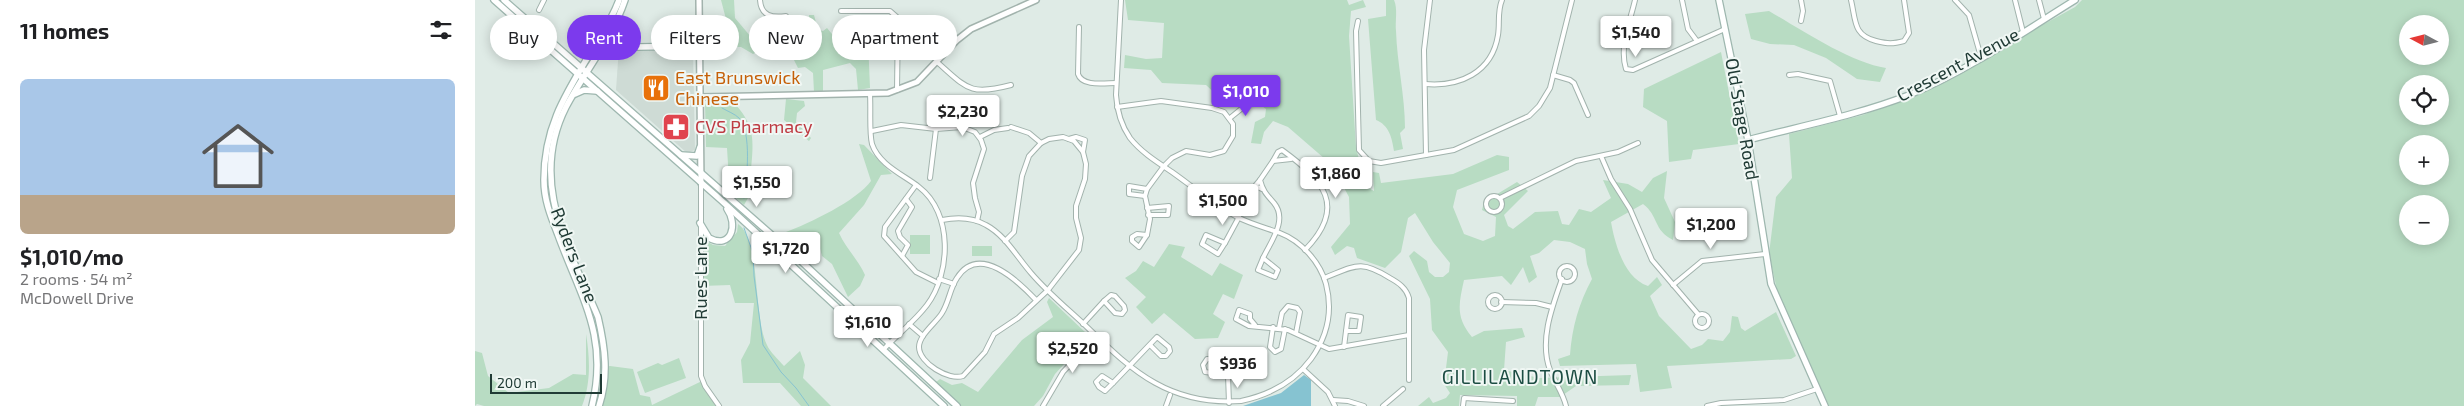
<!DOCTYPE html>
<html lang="en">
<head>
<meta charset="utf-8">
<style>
	:root { --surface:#fff; --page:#f6f6f6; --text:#202124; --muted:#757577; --accent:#7c3aed }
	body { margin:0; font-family:"Exo 2",sans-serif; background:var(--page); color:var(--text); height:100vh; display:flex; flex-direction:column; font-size:19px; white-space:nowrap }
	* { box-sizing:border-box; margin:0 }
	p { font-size:16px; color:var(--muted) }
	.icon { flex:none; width:28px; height:28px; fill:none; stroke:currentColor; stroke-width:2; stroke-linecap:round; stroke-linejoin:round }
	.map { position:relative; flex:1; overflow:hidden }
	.sheet { display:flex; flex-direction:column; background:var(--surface); width:475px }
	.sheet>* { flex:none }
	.hud { position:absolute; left:15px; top:15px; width:475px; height:45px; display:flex; gap:10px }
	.needle { width:32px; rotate:277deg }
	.buttons { position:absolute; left:1924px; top:15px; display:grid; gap:10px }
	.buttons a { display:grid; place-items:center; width:50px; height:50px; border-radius:50%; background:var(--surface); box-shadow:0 2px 12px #0003; font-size:25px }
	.scale { position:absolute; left:15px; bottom:12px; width:112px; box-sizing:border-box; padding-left:5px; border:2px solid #203b35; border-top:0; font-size:14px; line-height:18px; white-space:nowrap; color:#203b35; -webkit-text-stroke:4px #f0f7f4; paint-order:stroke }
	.price { position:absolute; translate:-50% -42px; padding:0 11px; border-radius:5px; background:#fff; color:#222; font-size:16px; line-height:32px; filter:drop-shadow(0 1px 2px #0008) }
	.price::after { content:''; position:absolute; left:50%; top:30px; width:15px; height:11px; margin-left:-8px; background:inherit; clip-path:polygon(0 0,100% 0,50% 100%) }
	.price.on { background:var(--accent); color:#fff }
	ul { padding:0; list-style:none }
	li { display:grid; align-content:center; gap:10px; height:265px; padding:0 20px }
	li span { display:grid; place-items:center; height:155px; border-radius:8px; color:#555 }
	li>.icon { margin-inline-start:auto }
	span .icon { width:90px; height:90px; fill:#fffc; stroke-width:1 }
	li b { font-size:21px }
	h2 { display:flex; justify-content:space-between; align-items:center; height:60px; padding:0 20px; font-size:21px }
	.pill { padding:0 18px; border-radius:22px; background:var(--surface); box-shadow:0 2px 12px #0003; font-size:18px; line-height:45px }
	.pill.on { background:var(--accent); color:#fff }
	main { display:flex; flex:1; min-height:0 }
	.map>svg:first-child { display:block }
	.built { fill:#cedbd5 }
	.green { fill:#b8dcc3; fill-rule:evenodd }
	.water { fill:#86c3d1 }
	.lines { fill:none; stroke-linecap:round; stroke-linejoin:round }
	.stream { stroke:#86c3d1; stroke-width:1 }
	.minor-casing { stroke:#a2b3ad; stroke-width:6 }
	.tertiary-casing { stroke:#a2b3ad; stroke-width:8 }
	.secondary-casing { stroke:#9eb7af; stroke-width:8 }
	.minor { stroke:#fff; stroke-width:4 }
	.tertiary { stroke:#fff; stroke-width:5 }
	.secondary { stroke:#fff; stroke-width:5.5 }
	.labels { text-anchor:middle; stroke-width:4; stroke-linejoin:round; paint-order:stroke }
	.street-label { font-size:18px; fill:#203b35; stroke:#f0f7f4 }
	.food-label { font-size:18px; fill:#c56008; stroke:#f0f7f4; text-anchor:start }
	.health-label { font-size:18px; fill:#be3a42; stroke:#f0f7f4; text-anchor:start }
	.neighbourhood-label { font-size:19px; letter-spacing:1px; fill:#1c4d43; stroke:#f0f7f4 }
</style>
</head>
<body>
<main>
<section class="sheet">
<h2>11 homes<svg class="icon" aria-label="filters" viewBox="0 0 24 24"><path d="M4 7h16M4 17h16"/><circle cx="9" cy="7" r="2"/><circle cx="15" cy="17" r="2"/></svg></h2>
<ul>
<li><span style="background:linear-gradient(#a9c7e8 75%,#b9a48a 0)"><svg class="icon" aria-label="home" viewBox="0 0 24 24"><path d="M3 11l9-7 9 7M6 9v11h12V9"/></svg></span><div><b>$1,010/mo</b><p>2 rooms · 54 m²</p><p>McDowell Drive</p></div></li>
</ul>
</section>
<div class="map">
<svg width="1989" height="406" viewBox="0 0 1989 406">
	<rect width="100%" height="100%" fill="#dfebe6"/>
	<path class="built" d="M144,47L218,50L220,150L212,153L141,90Z"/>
	<g class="green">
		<path d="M246,0H259L260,18L276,37L313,44L327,43L333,40L334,15H339L343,30L348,31L352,28L362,40L370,44L376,39L393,40L395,88L383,90L381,69L375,63L348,70V92H339L338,73L330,67L323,68L316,54L288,49L278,54L266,47H244L245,31L252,23Z"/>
		<path d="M650,0H872L874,5L888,0L891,7L876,11L874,36L881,148L885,163L880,176L882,182L899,191L898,172L904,173L906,183L978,174L1022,155L1034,157V170L982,190L978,207L989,234L1008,241L1020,236L1021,217L1007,210L1009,202L1042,182L1053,191L1029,215L1033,226L1038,229L1060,212L1083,211L1087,224L1094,225L1104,209L1116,212L1136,198L1128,180L1153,184L1167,192L1178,178L1192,171L1189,198L1200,222L1198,240C1178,230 1184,216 1168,204L1136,222C1140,244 1149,278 1173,286L1182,277L1187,285L1175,296L1184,316L1216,349L1227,345L1233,339L1248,341L1255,332L1257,316L1263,317L1266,328L1270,331L1301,312L1321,356L1316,359L1192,366L1197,388L1165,392L1161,364L1085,366L1083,359L1095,355C1097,327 1104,303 1117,279L1112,264L1110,249L1095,242L1079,240L1064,253L1055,256L1062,277L1054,283L1048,267L1036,285L1027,276L989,280C984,303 980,317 997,337L1009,331L1047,328L1050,337L1031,342L1029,370L1064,378L1156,375L1154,385L1101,386L1085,397H1063L1060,406H1042V396L985,395L984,406H943L954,397L958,403L971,398L975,393L969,384L973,352L957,330L955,299L934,256L939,251L952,261L954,272L960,277H968L974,272L975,263L958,242L940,213L933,218L926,252L910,268L882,258L879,248L872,246L860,255L856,247L875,224L874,197L858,167L850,159L813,127L798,121L789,132L786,144L776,143L780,122L790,117L791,109L759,85L746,99L731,85L687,83L676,70L649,68L650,55L671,59L687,58L689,23L653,20Z"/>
		<path d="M911,0H919C923,9 920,21 921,31C922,63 930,96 930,128L925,133L928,149L919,151C917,138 914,125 901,120L893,19L911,16Z"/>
		<path d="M1607,0H1989V406H1354L1304,299L1294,254L1301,197L1317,178L1314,134L1388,115L1445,93L1600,7ZM1932,24H1965V56H1932ZM1932,84H1965V116H1932ZM1932,144H1965V176H1932ZM1932,204H1965V236H1932Z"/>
		<path d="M1294,11C1325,29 1376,63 1411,68L1405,82L1382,79L1351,58L1319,45L1295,44L1276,39L1270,14Z"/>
		<path d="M1246,52L1264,144L1218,150L1216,159L1194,162L1192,121L1168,107L1169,89Z"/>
		<path d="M311,99L329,101L330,106L322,113L321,122L336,138L334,141L309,120Z"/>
		<path d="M257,101C280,124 279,139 276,170C276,177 275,182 278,189L269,205L250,188L254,180L252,148L231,147L230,104L234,102Z"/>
		<path d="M384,144L389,145L417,174L406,175L389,205L364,233C371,249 383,259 390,275L385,286L373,297L357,264L347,256L342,237L319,240L311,232C333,224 383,200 396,181Z"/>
		<path d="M263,224C286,239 278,317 292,345C295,352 303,359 309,366L325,351L330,365L328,378L356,406H326L305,383H268L266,360L275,343L279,303H260L255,285L227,286L226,238L238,245L250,246L262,232Z"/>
		<rect x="435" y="235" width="20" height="19"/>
		<path d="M694,244L710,247L706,257L737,276L745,263L768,275L759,299L748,294L738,314L750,322L743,338L720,339L689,313L677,324L661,307L671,297L650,278L661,271L668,261L679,267Z"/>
		<rect x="497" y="246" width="20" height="10"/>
		<path d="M574,298L611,333V340L580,374L568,396L559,406H484L461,382L465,379L477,385L487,383L503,392L547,340L578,317L572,302Z"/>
		<path d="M111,334C115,358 116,384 107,406H9L2,404L0,406V351L7,353L13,376L34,393L74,388L98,374L111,375Z"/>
		<path d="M204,358L211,378L170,393L162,372L183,363L187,365Z"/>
		<path d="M135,366L158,369L165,395L175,397L177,405L227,381L244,406H124L130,367Z"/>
	</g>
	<path class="water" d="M829,375L836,380V406H768L806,393Z"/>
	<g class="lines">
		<g class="stream">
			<path d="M247,108C252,111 260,114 264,118C277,132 272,179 269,198"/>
			<path d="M269,228L278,253L279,276L288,345L306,372L321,388L334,406"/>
		</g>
		<g class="minor-casing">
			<g id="minor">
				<path d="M285,0C286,16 297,18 311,16"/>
				<path d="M1160,0C1155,22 1144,47 1151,69L1158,70L1250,29"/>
				<path d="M1207,0L1213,29L1222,41"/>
				<path d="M1326,0L1328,11L1326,21"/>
				<path d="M1376,0C1381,21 1378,35 1401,41C1413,44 1418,44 1429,41L1434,33L1429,0"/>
				<path d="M1480,0L1494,15L1506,57"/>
				<path d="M1540,0L1548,32"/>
				<path d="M1564,0L1569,19"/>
				<path d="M64,10L69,0"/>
				<path d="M366,11H415L423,18L422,90"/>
				<path d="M883,21L881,31L884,150L894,161L906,163L979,150L1054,116L1064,106L1075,88L1097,0"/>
				<path d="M604,27L603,74C607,87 630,83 641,83"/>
				<path d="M462,62C492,88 494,96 536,85"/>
				<path d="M1078,75L1095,80L1099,83L1113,115"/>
				<path d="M1314,75L1323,74L1355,81L1365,116"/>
				<path d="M950,84C984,87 1017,73 1023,35C1025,23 1022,12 1027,0"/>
				<path d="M395,95C396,109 394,132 397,144C404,165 429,175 444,187C478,213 476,273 452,305C440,321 423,334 409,349"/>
				<path d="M642,107L686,101L737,108L749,112L758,124V136L749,151L735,155L711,151L697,158L689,166L672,189L670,196L675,219L672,235"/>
				<path d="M755,118L776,101"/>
				<path d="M536,127L554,133L566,143"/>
				<path d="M397,131L426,125L461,129L487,127L500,132L506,140L509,149L498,183L500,198L504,212L502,221"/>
				<path d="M505,137L519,130L533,128"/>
				<path d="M594,139L601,137L610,140L608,152"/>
				<path d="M951,155L949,50L955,0"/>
				<path d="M1126,156L1136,179L1155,209L1177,260L1223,314"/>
				<path d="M798,161L803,152L807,150C848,180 873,206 830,250"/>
				<path d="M455,178L461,129"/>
				<path d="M785,180L780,186L787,189"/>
				<path d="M226,183V376L230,386L244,406"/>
				<path d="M441,185L410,227L409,236L441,272L463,283"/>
				<circle cx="1019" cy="204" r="8"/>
				<path d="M670,196L654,194V186L672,189"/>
				<path d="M1025,198L1101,161L1143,152L1163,143"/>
				<path d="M672,208L694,206L693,215H673"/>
				<path d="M467,220C482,217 497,217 511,225C530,235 542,257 556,273C573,293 594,310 613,328C658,372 696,406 766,401C794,395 819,382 836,359C852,337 858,311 851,284C845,262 826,241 805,233C791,228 776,224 762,217C739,204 718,187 697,172C682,162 666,152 655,138C646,125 642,111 641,95L646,0"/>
				<path d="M662,234L672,235L664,247L657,241V237Z"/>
				<path d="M731,235L750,243L743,254L727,244Z"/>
				<path d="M530,241L539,232L547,176L554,156L566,143L574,139L588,137L599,141L608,152L611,164L610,179L601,206V218L606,238L604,250L573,290L543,318L519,334L510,352L488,376C474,381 444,363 444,347C444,335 461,323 467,313C474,302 475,288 482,278C504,243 543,281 561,300"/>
				<path d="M750,243L764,217"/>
				<path d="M427,256L433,245L425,237L423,231L437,207L431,199"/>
				<path d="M788,258C796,241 813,220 799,203C791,194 788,191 785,180L798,161L816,159"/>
				<path d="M788,258L803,270L800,277L783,270Z"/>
				<circle cx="1092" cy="274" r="8"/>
				<path d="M849,278C880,266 885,259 915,278C924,283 931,288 934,298V380"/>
				<path d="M464,279L479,284"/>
				<path d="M1087,279C1077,307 1064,341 1075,370C1080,383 1088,393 1091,406"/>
				<path d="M1198,285L1227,261L1290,254"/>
				<path d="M636,295L640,296L649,306L650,310L647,314L640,313L629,301Z"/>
				<circle cx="1020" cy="302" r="7"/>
				<path d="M1026,302L1061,303L1077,307"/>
				<circle cx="1227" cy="321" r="7"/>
				<path d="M873,315L886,317L884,331H871Z"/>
				<path d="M434,324L448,336"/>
				<path d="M608,324L629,301"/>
				<path d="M780,325L775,319V314L764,310L761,319L774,326L813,330L854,349L934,335"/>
				<path d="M798,327L795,347L800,352L806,349L810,329"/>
				<path d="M804,328L807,313L813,306L822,308L825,312L821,333"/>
				<path d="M869,347L871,331"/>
				<path d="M732,359H753V375L730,372L728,365Z"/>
				<path d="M828,369L853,392L860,406"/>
				<path d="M753,375L754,403"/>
				<path d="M627,376L638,383L630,391L624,387L621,382Z"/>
				<path d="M638,383L682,337L694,347L695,351L691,356H686L675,345"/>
				<path d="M858,400L873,401L889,406"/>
				<path d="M568,406L588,372L621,337"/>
				<path d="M691,406L695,395"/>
				<path d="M908,406L928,389"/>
				<path d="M988,406L989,398L1038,401"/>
				<path d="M1232,406L1246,403L1309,400L1342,389"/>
			</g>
		</g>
		<g class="tertiary-casing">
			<g id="tertiary">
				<path d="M224,0L226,183"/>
				<path d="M225,97L413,93L442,82L482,40L496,29L561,0"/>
			</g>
		</g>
		<g class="secondary-casing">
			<g id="secondary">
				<path d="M19,0L247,201L469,406"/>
				<path d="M29,0L314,250L482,406"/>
				<path d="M1244,0L1273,140L1296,284L1350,406"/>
				<path d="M126,50L141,44L163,47L224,46"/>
				<path d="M100,94L109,90L122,91"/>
				<path d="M1273,140C1326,126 1383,115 1434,95C1489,73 1550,31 1600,0"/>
				<path d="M206,155L222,156L225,147"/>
				<path d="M225,223L234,238C257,250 263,224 252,209"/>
				<path d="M117,406C134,336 106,298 83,235C76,217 69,200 69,180C69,125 92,92 119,47C128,32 138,17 144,0"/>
				<path d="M124,406C134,376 130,347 123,317C94,248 53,182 91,107C110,71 137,39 150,0"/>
			</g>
		</g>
		<use href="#minor" class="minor"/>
		<use href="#tertiary" class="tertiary"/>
		<use href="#secondary" class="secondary"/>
	</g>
	<defs>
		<g id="restaurant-square" transform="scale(1.4375)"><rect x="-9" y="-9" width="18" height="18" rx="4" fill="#e8710a" stroke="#f0f7f4"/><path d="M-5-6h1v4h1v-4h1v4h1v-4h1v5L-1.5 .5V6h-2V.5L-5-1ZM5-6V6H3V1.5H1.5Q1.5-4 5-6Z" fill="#fff"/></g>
		<g id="pharmacy-square" transform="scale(1.4375)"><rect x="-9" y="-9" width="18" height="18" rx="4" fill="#e0444e" stroke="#f0f7f4"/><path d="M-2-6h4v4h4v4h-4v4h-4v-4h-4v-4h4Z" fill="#fff"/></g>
	</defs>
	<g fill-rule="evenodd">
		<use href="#restaurant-square" x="181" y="88"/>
		<use href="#pharmacy-square" x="201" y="127"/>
	</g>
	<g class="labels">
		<g class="street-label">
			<text transform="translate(1483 65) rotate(-28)" y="6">Crescent Avenue</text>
			<text transform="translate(1267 119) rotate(80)" y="6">Old Stage Road</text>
			<text transform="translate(99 255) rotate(69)" y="6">Ryders Lane</text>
			<text transform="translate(226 278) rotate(-90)" y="6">Rues Lane</text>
		</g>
		<g class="food-label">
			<text x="200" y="84">East Brunswick<tspan x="200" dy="21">Chinese</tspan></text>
		</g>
		<g class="health-label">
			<text x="220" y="133">CVS Pharmacy</text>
		</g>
		<g class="neighbourhood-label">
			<text x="1045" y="384">GILLILANDTOWN</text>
		</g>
	</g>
</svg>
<div class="buttons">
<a><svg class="needle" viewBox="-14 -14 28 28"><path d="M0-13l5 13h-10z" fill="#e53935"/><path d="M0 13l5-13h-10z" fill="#757577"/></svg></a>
<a><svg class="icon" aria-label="locate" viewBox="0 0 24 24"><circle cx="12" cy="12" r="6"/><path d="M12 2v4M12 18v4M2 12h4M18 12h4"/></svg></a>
<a>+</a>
<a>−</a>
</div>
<div class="scale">200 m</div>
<b class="price" style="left:1161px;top:58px">$1,540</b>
<b class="price on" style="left:771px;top:117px">$1,010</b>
<b class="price" style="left:488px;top:137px">$2,230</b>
<b class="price" style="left:861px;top:199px">$1,860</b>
<b class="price" style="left:282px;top:208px">$1,550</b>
<b class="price" style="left:748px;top:226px">$1,500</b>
<b class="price" style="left:1236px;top:250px">$1,200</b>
<b class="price" style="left:311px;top:274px">$1,720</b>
<b class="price" style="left:393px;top:348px">$1,610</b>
<b class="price" style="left:598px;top:374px">$2,520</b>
<b class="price" style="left:763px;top:389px">$936</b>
<div class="hud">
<a class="pill">Buy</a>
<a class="pill on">Rent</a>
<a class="pill">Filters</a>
<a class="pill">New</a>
<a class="pill">Apartment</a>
</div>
</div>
</main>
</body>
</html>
